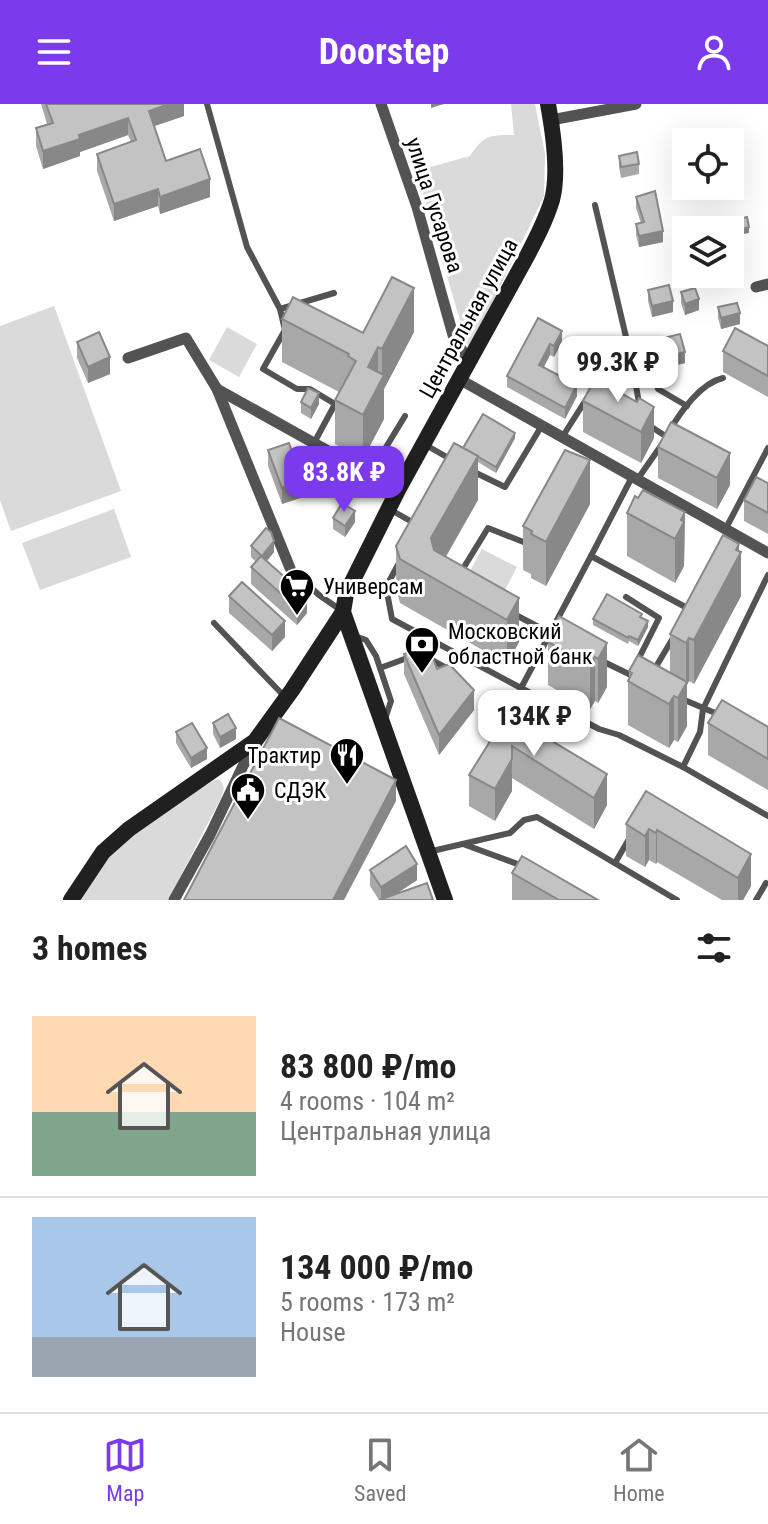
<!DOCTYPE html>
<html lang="en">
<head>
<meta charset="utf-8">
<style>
	:root { --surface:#fff; --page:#f2f2f2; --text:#222; --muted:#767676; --line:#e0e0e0; --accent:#7c3aed }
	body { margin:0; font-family:"Roboto Condensed",sans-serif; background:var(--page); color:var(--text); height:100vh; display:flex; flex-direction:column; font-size:30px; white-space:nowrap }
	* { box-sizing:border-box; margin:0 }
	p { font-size:26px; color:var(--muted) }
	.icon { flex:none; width:44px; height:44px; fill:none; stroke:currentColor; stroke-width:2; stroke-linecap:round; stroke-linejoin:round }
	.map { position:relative; height:796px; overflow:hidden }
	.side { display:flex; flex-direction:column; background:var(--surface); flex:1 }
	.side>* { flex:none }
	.buttons { position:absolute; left:672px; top:24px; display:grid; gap:16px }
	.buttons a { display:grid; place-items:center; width:72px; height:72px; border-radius:0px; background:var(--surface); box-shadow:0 8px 32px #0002; font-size:40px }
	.price { position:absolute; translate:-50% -68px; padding:0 18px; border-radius:16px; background:#fff; color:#222; font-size:26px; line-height:52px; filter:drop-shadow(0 2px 4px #0008) }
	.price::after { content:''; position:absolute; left:50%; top:48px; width:24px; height:18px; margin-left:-12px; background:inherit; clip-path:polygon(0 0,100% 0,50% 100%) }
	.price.selected { background:var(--accent); color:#fff }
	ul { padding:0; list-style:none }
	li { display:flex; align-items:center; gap:24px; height:200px; padding:0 32px }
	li+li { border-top:2px solid var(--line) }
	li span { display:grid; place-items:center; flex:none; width:224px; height:160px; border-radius:0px; color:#555 }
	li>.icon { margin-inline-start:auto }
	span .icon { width:96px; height:96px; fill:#fffc; stroke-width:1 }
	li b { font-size:34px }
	h2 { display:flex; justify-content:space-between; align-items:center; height:96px; padding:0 32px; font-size:34px }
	header { display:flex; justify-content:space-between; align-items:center; height:104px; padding:0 32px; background:var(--accent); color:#fff; font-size:36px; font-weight:700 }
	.dock { display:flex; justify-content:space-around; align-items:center; height:112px; border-top:2px solid var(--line); background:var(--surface); font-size:22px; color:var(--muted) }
	.dock a { display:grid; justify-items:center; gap:4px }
	.dock .selected { color:var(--accent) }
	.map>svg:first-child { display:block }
	.green { fill:#dadada }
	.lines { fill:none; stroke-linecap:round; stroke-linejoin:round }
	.lane { stroke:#535353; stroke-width:6 }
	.street { stroke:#535353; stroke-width:11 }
	.secondary { stroke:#202020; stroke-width:16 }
	.wall { fill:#a8a8a8 }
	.shaded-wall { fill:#888 }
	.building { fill:#c3c3c3; stroke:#888; stroke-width:2 }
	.labels { text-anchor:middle; stroke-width:6; stroke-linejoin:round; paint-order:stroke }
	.street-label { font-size:22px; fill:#000; stroke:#fff }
	.poi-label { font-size:22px; fill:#000; stroke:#fff; text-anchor:start }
</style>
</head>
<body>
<header><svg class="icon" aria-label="menu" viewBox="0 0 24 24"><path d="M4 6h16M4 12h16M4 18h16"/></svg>Doorstep<svg class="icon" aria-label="person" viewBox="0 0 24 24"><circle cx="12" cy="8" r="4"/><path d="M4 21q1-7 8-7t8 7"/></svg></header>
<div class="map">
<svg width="768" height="796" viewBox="0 0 768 796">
	<rect width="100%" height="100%" fill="#fff"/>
	<g class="green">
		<path d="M511,0H535L545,50L544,92L469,247L416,67L470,52C484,31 489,31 514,31Z"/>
		<path d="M54,202L121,387L11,427L0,396V222Z"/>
		<path d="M227,223L257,240L239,273L209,256Z"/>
		<path d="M114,405L131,453L40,486L22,439Z"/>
		<path d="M482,445L517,463L504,488L469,469Z"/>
		<path d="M216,675L221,677L224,684L221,694L168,796H79L106,753L131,728Z"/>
	</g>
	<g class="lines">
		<g class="lane">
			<path d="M207,0L247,143L280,205"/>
			<path d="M595,101L630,250L640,304"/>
			<path d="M600,279L630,250L647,246L658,285L687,302"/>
			<path d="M670,326C681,307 701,279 723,274"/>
			<path d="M561,335L587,294"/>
			<path d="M314,339L335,300L310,285H297L263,265L285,226L280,205L334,189"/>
			<path d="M424,340L452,356"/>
			<path d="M472,367L505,383L541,323"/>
			<path d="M369,371L405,312"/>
			<path d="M632,373L591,452L689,505"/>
			<path d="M637,376L667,333L650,322"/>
			<path d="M389,405L414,419"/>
			<path d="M725,426L768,344"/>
			<path d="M399,459L386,483L392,515L521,584L552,526"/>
			<path d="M290,464L319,491L342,507"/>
			<path d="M462,471L464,463L488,424L526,439L530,436"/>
			<path d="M626,493L659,514L637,558"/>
			<path d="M512,509L552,530"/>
			<path d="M557,516L591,452"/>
			<path d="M214,519L284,592"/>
			<path d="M355,532L366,536L376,552L391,597L385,615"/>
			<path d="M428,554L450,566"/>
			<path d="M600,556L637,574"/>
			<path d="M380,564L410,553"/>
			<path d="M654,566L673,534"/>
			<path d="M521,584L599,625L619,631L683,663L768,712"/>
			<path d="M682,595L720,611"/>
			<path d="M683,663L700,628L703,605L768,471"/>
			<path d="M463,740L523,762"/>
			<path d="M428,748L510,729L524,716L537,713L677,796"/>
			<path d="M615,759L629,735"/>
			<path d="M756,796L766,779"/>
		</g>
		<g class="street">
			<path d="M381,0L417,103L453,231L469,258"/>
			<path d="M551,16L636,0"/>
			<path d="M756,183L768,180"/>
			<path d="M128,254L186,234L217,285L290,464"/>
			<path d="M459,275L768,449"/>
			<path d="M217,285L398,386"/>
			<path d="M174,796L210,731L253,641"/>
		</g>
		<g class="secondary">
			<path d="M71,796L103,748L129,725L255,637L292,586L343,508"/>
			<path d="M445,796L343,508L346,490L398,386L526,154C536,135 546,116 552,96C559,70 553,27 548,0"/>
		</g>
	</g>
	<g class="wall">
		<path d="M41,0H184V12L154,22L166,57L210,93L160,110L158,102L114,117L97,67V50L131,38L128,31L80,48V52L43,65L36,42V24L47,20Z"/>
		<path d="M619,52L639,60V70L621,74L619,63Z"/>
		<path d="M636,93L663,138L639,143L636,131V120L641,119L636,104Z"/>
		<path d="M648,186L673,208L652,213L648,197Z"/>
		<path d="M681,188L699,206L685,211L681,199Z"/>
		<path d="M718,203L740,220L721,225L718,214Z"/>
		<path d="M538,214L562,238L554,253L550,251L544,263L577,292L565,315L507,283V272Z"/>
		<path d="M282,215L363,229L414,228L384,285V315L363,355L335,340V296L339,288L282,258Z"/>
		<path d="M660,235L685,259L664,264L660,246Z"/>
		<path d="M77,238L110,270L88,279L77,254Z"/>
		<path d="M768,242V293L723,268V247Z"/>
		<path d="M614,285L654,334L641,359L583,328V297Z"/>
		<path d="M301,298L319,300L311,315L301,309Z"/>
		<path d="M515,334L496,369L478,358V396L446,453L519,494V538L507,560L400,499L396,485V442L463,344Z"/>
		<path d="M658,343L730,381L717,405L658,374Z"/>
		<path d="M268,346L303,393L282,400L268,362Z"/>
		<path d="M768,379V430L744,417V396Z"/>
		<path d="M590,400L546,482L531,474V470L523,466V422Z"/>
		<path d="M685,408L684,462L675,479L627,452V409Z"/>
		<path d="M333,414L355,418L345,433L333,425Z"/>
		<path d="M251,442L274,448L267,457L307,509L297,521L251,480V463L256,458L251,453Z"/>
		<path d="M739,447L741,492L694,580L689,577L687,581V622L678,638L674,636L669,644L628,621V577L629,574V567L670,568V530Z"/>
		<path d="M229,492L285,533L272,547L229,509Z"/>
		<path d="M593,515L648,523L638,542L629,537L628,540L593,521Z"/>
		<path d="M550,527L607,539V583L598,599L595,597L590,605L548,581V538L550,535Z"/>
		<path d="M404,550L437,565L474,606L439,651L404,570Z"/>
		<path d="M507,610L607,701L594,725L512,674V687L495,717L469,702V671Z"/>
		<path d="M213,619L236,635L220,644L213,630Z"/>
		<path d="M708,619L768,623V686L708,651Z"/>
		<path d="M176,628L207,655L191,664L176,639Z"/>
		<path d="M646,687L751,782L743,796H722L657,758L656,760L649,756L645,763L626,752V720Z"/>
		<path d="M370,766L417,776L396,790L379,796L370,782Z"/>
		<path d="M512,769L598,796H512Z"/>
	</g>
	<g class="shaded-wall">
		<path d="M169,0H184V12L149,24V7Z"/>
		<path d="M431,0H444L431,4Z"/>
		<path d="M128,14V31L80,48V52L43,65V47L79,31Z"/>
		<path d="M210,75V93L160,110V93Z"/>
		<path d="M158,85V102L114,117V100Z"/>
		<path d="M749,123V129L738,131V126Z"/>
		<path d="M663,127V138L639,143V132Z"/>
		<path d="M414,184V228L384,285V315L363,355V311L368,263L378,243V282L382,275V245Z"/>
		<path d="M699,195V206L685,211V200Z"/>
		<path d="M673,197V208L652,213V202Z"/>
		<path d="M740,209V220L721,225V214Z"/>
		<path d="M562,227V238L554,253V242Z"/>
		<path d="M550,240V251L539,272V261Z"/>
		<path d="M685,248V259L664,264V253Z"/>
		<path d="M110,253V270L88,279V263Z"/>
		<path d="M577,281V292L565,315V304Z"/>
		<path d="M319,289V300L311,315V304Z"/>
		<path d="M654,303V334L641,359V328Z"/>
		<path d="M515,329V334L496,369V363Z"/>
		<path d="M730,349V381L717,405V374Z"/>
		<path d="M478,352V396L433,474L431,434Z"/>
		<path d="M590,356V400L546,482V438Z"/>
		<path d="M303,377V393L282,400V384Z"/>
		<path d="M355,407V418L345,433V422Z"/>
		<path d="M685,408L684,462L675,479V435L681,416Z"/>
		<path d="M274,437V448L262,463V452Z"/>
		<path d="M739,440V452L741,448V492L694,580V536Z"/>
		<path d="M307,493V509L297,521V504Z"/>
		<path d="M519,494V538L507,560V516Z"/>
		<path d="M285,517V533L272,547V531Z"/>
		<path d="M648,517V523L638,542V536Z"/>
		<path d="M689,534V577L687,581V622L678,638V594L686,579V539Z"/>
		<path d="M607,539V583L598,599V555Z"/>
		<path d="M595,553V597L590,605V561Z"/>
		<path d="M474,586V606L439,651V631Z"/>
		<path d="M674,592V636L669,644V600Z"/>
		<path d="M236,624V635L220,644V633Z"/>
		<path d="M512,642V687L495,717V685Z"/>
		<path d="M207,644V655L191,664V654Z"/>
		<path d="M607,670V701L594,725V694Z"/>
		<path d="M396,676V697L344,796H333Z"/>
		<path d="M649,725V756L645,763V732Z"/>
		<path d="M657,726V758L656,760V729Z"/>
		<path d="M751,750V782L743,796H738V774Z"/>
		<path d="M417,760V776L387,796H381V783Z"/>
	</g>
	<g class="building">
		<path d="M46,0H169L149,7L166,57L200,45L210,75L160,93L158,85L114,100L97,50L136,36L128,14L79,31L80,35L43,47L36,24L53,19Z"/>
		<path d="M637,48L639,60L621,63L619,52Z"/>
		<path d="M655,87L663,127L639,132L636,120L644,118L636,93Z"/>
		<path d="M747,113L749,123L738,126L736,116Z"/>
		<path d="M392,173L414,184L382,245L378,243L368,263L384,271L363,311L335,296L356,257L348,252L349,250L282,215L293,193L363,229Z"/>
		<path d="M669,181L673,197L652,202L648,186Z"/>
		<path d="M695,184L699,195L685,200L681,188Z"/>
		<path d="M737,199L740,209L721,214L718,203Z"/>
		<path d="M538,214L562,227L554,242L550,240L539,261L577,281L565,304L507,272Z"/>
		<path d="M735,224L768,242V272L723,247Z"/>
		<path d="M99,228L110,253L88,263L77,238Z"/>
		<path d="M680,230L685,248L664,253L660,235Z"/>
		<path d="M597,271L614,280L612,284L637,298L639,294L654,303L641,328L583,297Z"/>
		<path d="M308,284L319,289L311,304L301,298Z"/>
		<path d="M483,310L515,329L496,363L463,344Z"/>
		<path d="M671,318L730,349L717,374L658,343Z"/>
		<path d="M289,339L303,377L282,384L268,346Z"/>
		<path d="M454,339L478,352L431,434L434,446L519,494L507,516L400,455L396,442Z"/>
		<path d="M565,346L590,356L546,438L531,430L532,427L523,422Z"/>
		<path d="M756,373L768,379V409L744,396Z"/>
		<path d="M643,386L685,408L681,416L684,418L675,435L627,409L635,392L638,394Z"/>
		<path d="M342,399L355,407L345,422L333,414Z"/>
		<path d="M266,424L271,428L274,437L262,452L251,442Z"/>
		<path d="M723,431L739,440L736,446L741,448L694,536L689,534L686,539L670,530Z"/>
		<path d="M261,452L307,493L297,504L251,463Z"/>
		<path d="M242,478L285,517L272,531L229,492Z"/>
		<path d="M607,490L642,510L640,513L648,517L638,536L629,532L628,534L593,515Z"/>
		<path d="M559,512L607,539L598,555L595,553L590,561L548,538L553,529L550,527Z"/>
		<path d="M428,541L437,565L449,560L474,586L439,631L404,550Z"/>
		<path d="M638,551L687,578L678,594L674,592L669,600L628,577L632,569L629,567Z"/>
		<path d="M722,596L768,623V655L708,619Z"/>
		<path d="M228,610L236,624L220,633L213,619Z"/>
		<path d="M507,610L607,670L594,694L512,642V655L495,685L469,671Z"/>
		<path d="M279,614L396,676L333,796H184Z"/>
		<path d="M192,619L207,644L191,654L176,628Z"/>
		<path d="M646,687L751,750L738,774L657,726L656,729L649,725L645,732L626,720Z"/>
		<path d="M406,742L417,760L381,783L370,766Z"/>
		<path d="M522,752L598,796H559L512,769Z"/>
		<path d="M427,779L433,796H379Z"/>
	</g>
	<defs>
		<g id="supermarket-pin" transform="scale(1.8)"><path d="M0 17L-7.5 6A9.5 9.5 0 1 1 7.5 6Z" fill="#000" stroke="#fff"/><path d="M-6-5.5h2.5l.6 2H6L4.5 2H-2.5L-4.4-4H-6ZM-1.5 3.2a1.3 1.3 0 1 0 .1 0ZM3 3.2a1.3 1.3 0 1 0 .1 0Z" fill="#fff"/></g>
		<g id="bank-pin" transform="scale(1.8)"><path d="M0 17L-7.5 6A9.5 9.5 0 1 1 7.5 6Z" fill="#000" stroke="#fff"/><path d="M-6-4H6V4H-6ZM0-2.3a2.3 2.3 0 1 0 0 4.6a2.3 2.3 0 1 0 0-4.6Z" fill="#fff"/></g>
		<g id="restaurant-pin" transform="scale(1.8)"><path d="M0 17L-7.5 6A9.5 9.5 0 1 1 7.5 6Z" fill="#000" stroke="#fff"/><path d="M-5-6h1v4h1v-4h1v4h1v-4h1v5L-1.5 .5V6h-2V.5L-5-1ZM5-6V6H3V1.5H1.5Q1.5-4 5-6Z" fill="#fff"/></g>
		<g id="civic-pin" transform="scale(1.8)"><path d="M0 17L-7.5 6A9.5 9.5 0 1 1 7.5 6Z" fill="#000" stroke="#fff"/><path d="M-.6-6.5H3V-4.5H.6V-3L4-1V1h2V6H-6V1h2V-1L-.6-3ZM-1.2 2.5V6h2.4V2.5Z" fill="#fff"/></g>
	</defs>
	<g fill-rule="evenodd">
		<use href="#supermarket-pin" x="297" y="482"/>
		<use href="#bank-pin" x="422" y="540"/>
		<use href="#restaurant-pin" x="347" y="651"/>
		<use href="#civic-pin" x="248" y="686"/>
	</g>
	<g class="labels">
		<g class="street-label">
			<text transform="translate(435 101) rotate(72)" y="8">улица Гусарова</text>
			<text transform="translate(468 214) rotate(-61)" y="8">Центральная улица</text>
		</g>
		<g class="poi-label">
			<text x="323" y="490">Универсам</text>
			<text x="448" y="535">Московский<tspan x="448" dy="25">областной банк</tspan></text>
			<text x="321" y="659" text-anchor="end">Трактир</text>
			<text x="274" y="694">СДЭК</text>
		</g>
	</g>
</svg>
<div class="buttons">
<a><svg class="icon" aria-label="locate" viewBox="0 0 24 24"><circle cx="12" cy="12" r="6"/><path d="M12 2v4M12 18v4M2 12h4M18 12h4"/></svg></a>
<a><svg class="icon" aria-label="layers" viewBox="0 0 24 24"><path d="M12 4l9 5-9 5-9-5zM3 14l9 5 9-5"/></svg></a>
</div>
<b class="price" style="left:618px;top:300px">99.3K ₽</b>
<b class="price selected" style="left:344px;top:410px">83.8K ₽</b>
<b class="price" style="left:534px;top:654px">134K ₽</b>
</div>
<section class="side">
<h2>3 homes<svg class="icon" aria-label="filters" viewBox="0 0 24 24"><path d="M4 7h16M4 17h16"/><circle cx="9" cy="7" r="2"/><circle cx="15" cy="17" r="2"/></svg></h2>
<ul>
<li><span style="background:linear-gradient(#ffd9b3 60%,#7fa58c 0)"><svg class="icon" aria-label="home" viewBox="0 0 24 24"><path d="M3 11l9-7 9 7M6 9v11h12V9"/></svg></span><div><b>83 800 ₽/mo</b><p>4 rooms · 104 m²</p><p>Центральная улица</p></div></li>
<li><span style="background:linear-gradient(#a9c7e8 75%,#9aa5b1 0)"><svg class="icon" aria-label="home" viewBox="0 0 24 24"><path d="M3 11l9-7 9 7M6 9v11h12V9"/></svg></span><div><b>134 000 ₽/mo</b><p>5 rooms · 173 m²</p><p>House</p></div></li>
</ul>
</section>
<nav class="dock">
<a class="selected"><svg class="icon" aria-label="map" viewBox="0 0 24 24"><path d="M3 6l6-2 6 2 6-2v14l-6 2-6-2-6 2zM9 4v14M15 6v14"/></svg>Map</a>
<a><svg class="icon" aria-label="saved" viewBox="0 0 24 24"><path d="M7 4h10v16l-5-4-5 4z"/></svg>Saved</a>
<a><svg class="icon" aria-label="home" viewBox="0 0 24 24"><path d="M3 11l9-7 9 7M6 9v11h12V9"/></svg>Home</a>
</nav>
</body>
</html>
